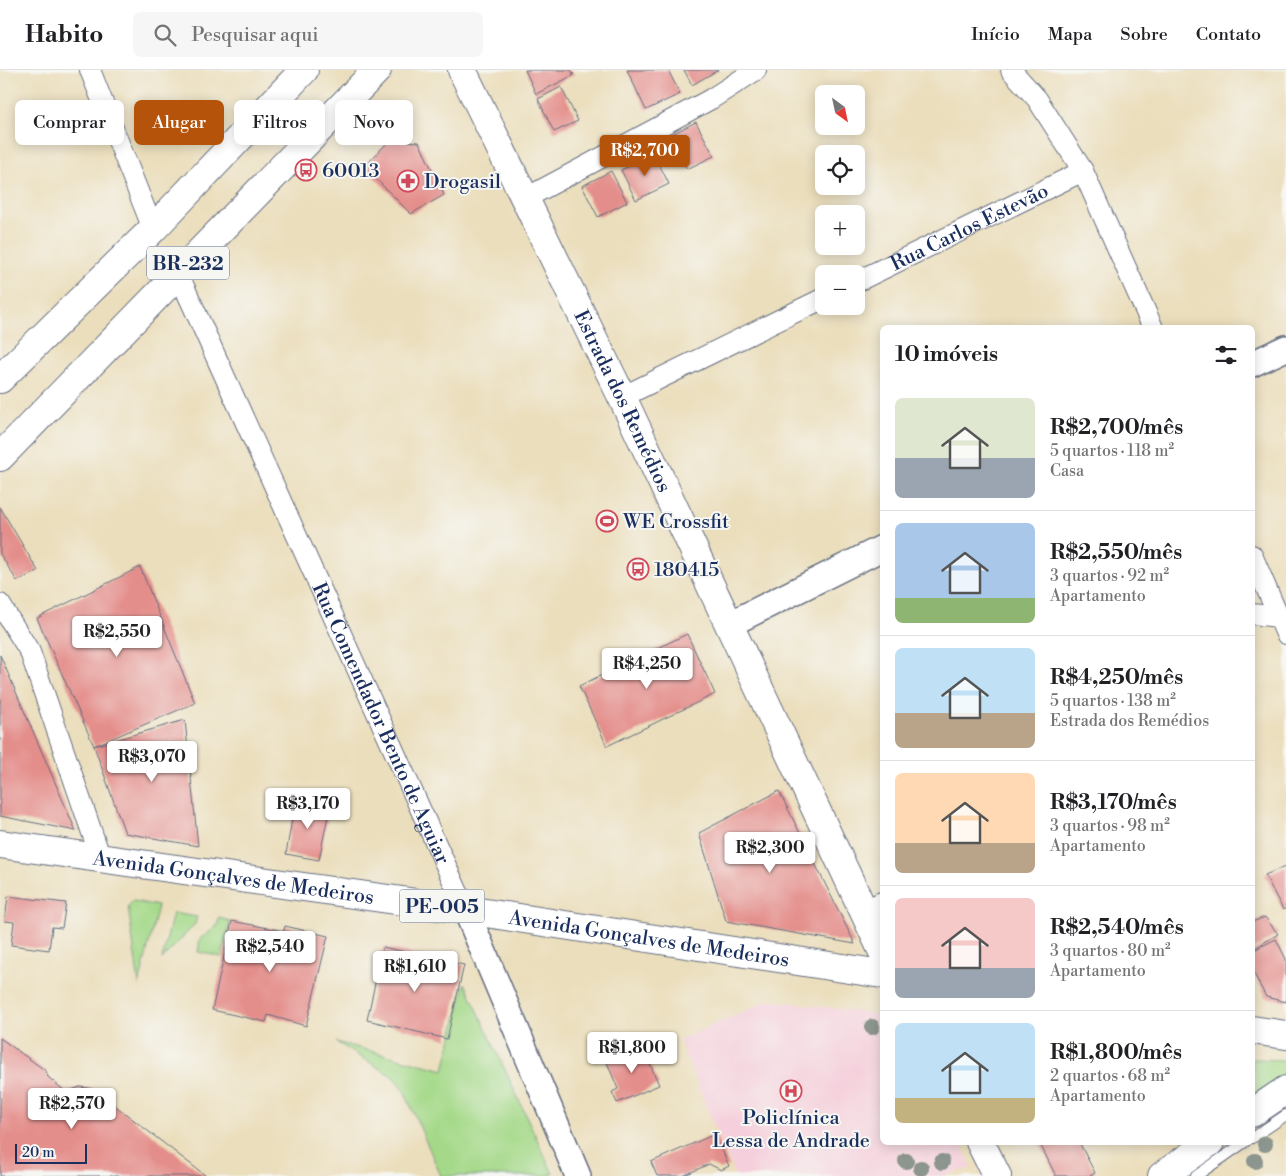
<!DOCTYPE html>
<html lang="pt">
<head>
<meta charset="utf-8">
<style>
	:root { --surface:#fff; --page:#f6f6f6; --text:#202124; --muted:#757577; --line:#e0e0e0; --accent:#b45309 }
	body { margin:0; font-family:"Libre Bodoni",serif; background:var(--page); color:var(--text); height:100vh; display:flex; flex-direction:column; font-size:19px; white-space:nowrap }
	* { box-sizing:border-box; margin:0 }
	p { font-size:16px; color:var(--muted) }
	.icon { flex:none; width:28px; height:28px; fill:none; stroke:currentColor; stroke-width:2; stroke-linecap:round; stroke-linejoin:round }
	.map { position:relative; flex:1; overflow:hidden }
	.sheet { position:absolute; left:880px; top:255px; width:375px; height:820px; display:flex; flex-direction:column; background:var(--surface); border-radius:8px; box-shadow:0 2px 12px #0003 }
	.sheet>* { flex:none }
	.banner { position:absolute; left:15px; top:30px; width:475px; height:45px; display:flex; gap:10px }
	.needle { width:32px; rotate:147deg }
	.buttons { position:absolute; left:815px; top:15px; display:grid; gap:10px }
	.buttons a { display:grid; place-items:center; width:50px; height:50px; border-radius:8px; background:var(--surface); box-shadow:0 2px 12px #0003; font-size:25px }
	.scale { position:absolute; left:15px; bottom:12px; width:72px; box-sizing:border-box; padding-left:5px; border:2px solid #1b2f5e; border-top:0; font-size:14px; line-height:18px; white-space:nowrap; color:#1b2f5e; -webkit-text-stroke:4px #f6f6f2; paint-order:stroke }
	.price { position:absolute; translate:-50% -42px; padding:0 11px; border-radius:5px; background:#fff; color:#222; font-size:16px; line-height:32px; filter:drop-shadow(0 1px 2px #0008) }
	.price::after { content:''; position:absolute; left:50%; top:30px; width:15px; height:11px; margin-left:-8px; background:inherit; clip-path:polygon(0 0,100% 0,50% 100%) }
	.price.current { background:var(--accent); color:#fff }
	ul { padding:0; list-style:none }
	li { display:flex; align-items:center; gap:15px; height:125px; padding:0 15px }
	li+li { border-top:1px solid var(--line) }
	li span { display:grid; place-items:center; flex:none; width:140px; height:100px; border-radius:8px; color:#555 }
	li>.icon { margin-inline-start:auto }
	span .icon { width:60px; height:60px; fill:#fffc; stroke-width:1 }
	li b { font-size:21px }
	h2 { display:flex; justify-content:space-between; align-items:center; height:60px; padding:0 15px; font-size:21px }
	.chip { padding:0 18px; border-radius:8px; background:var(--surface); box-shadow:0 2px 12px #0003; font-size:18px; line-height:45px }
	.chip.current { background:var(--accent); color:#fff }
	header { display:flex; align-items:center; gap:30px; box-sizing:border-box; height:70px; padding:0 25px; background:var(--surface); border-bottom:1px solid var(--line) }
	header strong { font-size:24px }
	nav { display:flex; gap:28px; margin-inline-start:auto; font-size:18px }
	.search { width:350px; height:45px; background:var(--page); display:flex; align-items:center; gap:12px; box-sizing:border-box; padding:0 18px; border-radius:8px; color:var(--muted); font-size:19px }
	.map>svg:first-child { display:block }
	.built { fill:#f5cfdb }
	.green { fill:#a5d989; stroke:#608474 }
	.building { fill:#e48e8b }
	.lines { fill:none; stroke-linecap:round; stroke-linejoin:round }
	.service-casing { stroke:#646c7f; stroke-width:12 }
	.minor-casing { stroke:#646c7f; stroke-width:22 }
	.tertiary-casing { stroke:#646c7f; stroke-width:28 }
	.primary-casing { stroke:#646c7f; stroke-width:30 }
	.trunk-casing { stroke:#646c7f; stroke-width:30 }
	.service { stroke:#fff; stroke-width:10 }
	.minor { stroke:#fff; stroke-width:20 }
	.tertiary { stroke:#fff; stroke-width:25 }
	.primary { stroke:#fff; stroke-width:28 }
	.trunk { stroke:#fff; stroke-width:28 }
	.tree { fill:#8c958e }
	.labels { text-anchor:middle; stroke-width:4; stroke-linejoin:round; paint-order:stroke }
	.shield { fill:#f6f6f2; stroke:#5d6b8a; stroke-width:1 }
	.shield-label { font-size:19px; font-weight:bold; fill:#1b2f5e }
	.poi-label { font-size:20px; fill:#1b2f5e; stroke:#f6f6f2; text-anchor:start }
	.street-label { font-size:20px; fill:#1b2f5e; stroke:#f6f6f2 }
</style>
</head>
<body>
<header>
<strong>Habito</strong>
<div class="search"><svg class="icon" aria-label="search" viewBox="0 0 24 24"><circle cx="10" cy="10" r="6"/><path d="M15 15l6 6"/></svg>Pesquisar aqui</div>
<nav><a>Início</a><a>Mapa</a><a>Sobre</a><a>Contato</a></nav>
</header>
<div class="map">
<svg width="1286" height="1106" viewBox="0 0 1286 1106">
	<rect width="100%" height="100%" fill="#f6f6f2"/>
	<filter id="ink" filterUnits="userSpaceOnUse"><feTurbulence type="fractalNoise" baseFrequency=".02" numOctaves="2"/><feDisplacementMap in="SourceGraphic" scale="10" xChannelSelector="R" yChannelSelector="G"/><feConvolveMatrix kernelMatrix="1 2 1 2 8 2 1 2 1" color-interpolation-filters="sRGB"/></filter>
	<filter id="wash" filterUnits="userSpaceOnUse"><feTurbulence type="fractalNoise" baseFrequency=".0096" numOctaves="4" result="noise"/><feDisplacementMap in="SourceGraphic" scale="20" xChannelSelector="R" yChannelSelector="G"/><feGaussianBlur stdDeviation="1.12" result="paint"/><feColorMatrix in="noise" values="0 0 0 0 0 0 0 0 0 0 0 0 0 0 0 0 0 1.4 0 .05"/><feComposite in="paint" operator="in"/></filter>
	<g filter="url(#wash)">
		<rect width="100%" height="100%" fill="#ebdebc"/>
		<path class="built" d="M769,930L882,945V1072L960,1073L972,1098L941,1106H735L679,970Z"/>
		<g class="green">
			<path d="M133,831L158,836L139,915L128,836Z"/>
			<path d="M173,843L197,847L195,854L162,889Z"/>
			<path d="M219,848L230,851L222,887L198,882L200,869L217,856Z"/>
			<path d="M465,913L553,1104L547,1106H441L403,1018L392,1006L336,972L444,1000Z"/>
			<path d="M1252,989L1286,990V1014L1252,1036Z"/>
		</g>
		<g id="blocks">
			<g class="building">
				<path d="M525,0H571L574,5L536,24Z"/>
				<path d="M627,0H668L680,24L646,40Z"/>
				<path d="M684,0H718L692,15Z"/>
				<path d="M561,17L578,51L554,62L538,29Z"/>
				<path d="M696,52L714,86L687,99L670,65Z"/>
				<path d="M390,70L419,72L444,125L411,144L364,97Z"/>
				<path d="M654,84L669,114L636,130L621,100Z"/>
				<path d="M611,101L627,132L598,147L582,116Z"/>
				<path d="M0,437L38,501L17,511L0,484Z"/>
				<path d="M140,497L195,633L94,676L37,548Z"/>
				<path d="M687,564L715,624L607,676L579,616Z"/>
				<path d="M0,585L76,761L0,746Z"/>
				<path d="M185,650L198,776L125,763L94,676Z"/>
				<path d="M779,721L855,874L726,851L699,763Z"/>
				<path d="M295,732L330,736L319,790L286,784Z"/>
				<path d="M1286,796V838L1283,840L1265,805Z"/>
				<path d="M8,826L66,833L62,858L52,857L49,880L11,875L14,852L5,851Z"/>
				<path d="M1265,847L1278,864L1252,880V852Z"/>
				<path d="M232,851L284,861L285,856L328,866L306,956L268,945L266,952L212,940Z"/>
				<path d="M1276,869L1286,889V932L1266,927L1252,900V881Z"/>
				<path d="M383,877L464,895L447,969L367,950Z"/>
				<path d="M0,968L46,1001L48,1007L66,1022L80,1017L88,1018L95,1020L206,1106H0Z"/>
				<path d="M642,975L659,1015L617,1033L612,1022L618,1019L606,990Z"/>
				<path d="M715,1064L729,1096L721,1100L709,1094L683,1106H657L651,1092Z"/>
				<path d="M1039,1072H1079L1095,1103L1090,1106H1056Z"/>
			</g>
		</g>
	</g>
	<g filter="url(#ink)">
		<use href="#blocks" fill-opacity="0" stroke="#646c7f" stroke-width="1"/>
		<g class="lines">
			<g class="service-casing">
				<g id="service">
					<path d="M1252,1068L1286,1045"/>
					<path d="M1196,1106L1245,1072"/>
				</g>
			</g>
			<g class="minor-casing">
				<g id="minor">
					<path d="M90,0L153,159"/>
					<path d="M1011,0L1037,29L1083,101L1153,258"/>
					<path d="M526,128L711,29L756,0"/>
					<path id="s1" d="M178,203L466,840"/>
					<path id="s2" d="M856,212L1083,101"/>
					<path d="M622,327L824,228"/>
					<path d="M1252,485L1286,564"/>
					<path d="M0,534L30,582L101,789"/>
					<path d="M1252,544L1279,547"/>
					<path d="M863,841L882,832"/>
				</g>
			</g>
			<g class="tertiary-casing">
				<g id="tertiary">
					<path d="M1252,294L1286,278"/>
					<path d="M730,554L882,478"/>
					<path d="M466,840L578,1106"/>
				</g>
			</g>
			<g class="primary-casing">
				<g id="primary">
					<path id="s3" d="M462,0L622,327L882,880"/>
					<path id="s4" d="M0,774L466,840L882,904"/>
					<path d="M1252,960L1286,965"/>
					<path d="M1252,1043L1286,1020"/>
					<path d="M980,1072L997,1106"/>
					<path d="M1162,1106L1210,1072"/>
				</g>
			</g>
			<g class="trunk-casing">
				<g id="trunk">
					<path d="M0,309L153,159L304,0"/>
					<path d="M0,387L377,0"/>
				</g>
			</g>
			<use href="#service" class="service"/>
			<use href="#minor" class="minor"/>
			<use href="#tertiary" class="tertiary"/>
			<use href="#primary" class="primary"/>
			<use href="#trunk" class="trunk"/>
		</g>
		<g class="tree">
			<circle cx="872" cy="957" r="8"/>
			<circle cx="1265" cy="1074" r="8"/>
			<circle cx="906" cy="1091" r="8"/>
			<circle cx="1255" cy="1091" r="8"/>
			<circle cx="942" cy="1092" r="8"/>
			<circle cx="921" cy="1098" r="8"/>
		</g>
	</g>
	<defs>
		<g id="bus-ring" transform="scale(1.125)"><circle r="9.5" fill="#f6f6f2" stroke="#d1495b" stroke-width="1.5"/><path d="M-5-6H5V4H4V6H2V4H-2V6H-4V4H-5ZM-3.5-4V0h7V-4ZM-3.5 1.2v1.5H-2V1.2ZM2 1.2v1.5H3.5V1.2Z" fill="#d1495b"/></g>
		<g id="pharmacy-ring" transform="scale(1.125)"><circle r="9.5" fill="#f6f6f2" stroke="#d1495b" stroke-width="1.5"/><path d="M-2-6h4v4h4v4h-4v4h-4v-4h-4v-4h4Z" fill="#d1495b"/></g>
		<g id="stadium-ring" transform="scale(1.125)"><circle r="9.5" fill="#f6f6f2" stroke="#d1495b" stroke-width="1.5"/><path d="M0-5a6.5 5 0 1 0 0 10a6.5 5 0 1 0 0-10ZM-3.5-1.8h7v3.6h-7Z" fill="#d1495b"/></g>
		<g id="hospital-ring" transform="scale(1.125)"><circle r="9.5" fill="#f6f6f2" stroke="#d1495b" stroke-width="1.5"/><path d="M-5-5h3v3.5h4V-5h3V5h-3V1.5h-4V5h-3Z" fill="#d1495b"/></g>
	</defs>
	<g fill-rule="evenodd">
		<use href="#bus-ring" x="306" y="100"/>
		<use href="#pharmacy-ring" x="408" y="111"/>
		<use href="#stadium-ring" x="607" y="451"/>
		<use href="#bus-ring" x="638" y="499"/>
		<use href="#hospital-ring" x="791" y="1021"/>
	</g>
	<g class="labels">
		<g class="shield">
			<rect x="147" y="176.5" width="82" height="33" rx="4"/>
			<rect x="399.5" y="819.5" width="85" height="33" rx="4"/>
		</g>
		<g class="shield-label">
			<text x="188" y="200">BR-232</text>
			<text x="442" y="843">PE-005</text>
		</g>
		<g class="poi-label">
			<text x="322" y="107">60013</text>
			<text x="424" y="118">Drogasil</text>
			<text x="623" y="458">WE Crossfit</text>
			<text x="654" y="506">180415</text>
			<text x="791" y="1054" text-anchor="middle">Policlínica<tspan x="791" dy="23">Lessa de Andrade</tspan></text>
		</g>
		<g class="street-label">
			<text dy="7" stroke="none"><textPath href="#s2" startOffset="126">Rua Carlos Estevão</textPath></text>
			<text dy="7" stroke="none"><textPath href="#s3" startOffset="368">Estrada dos Remédios</textPath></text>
			<text dy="7" stroke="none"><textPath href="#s1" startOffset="494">Rua Comendador Bento de Aguiar</textPath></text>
			<text dy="7" stroke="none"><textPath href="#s4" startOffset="236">Avenida Gonçalves de Medeiros</textPath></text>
			<text dy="7" stroke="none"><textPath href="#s4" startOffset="656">Avenida Gonçalves de Medeiros</textPath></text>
		</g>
	</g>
</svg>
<div class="buttons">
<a><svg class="needle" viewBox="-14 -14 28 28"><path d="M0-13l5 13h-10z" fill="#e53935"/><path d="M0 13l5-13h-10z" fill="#757577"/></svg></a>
<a><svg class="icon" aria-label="locate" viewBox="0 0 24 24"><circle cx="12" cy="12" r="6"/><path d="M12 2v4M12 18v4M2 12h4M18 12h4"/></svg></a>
<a>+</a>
<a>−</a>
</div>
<div class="scale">20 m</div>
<b class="price current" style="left:645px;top:107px">R$2,700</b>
<b class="price" style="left:117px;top:588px">R$2,550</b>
<b class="price" style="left:647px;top:620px">R$4,250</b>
<b class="price" style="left:152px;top:713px">R$3,070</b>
<b class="price" style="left:308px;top:760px">R$3,170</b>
<b class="price" style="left:770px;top:804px">R$2,300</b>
<b class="price" style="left:270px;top:903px">R$2,540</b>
<b class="price" style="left:415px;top:923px">R$1,610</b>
<b class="price" style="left:632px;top:1004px">R$1,800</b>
<b class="price" style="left:72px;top:1060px">R$2,570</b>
<div class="banner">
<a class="chip">Comprar</a>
<a class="chip current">Alugar</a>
<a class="chip">Filtros</a>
<a class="chip">Novo</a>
</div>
<section class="sheet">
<h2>10 imóveis<svg class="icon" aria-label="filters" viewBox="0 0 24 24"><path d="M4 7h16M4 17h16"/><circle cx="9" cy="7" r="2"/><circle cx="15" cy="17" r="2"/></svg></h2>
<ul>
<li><span style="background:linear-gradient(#dfe7d0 60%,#9aa5b1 0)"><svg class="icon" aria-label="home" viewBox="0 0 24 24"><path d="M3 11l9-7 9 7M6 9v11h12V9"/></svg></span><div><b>R$2,700/mês</b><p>5 quartos · 118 m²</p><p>Casa</p></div></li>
<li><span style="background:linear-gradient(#a9c7e8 75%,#8fb573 0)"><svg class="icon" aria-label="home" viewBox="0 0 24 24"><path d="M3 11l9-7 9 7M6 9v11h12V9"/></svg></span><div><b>R$2,550/mês</b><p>3 quartos · 92 m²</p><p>Apartamento</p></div></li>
<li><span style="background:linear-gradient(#bfe0f5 65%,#b9a48a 0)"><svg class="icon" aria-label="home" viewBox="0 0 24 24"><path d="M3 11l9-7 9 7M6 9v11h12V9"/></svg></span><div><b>R$4,250/mês</b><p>5 quartos · 138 m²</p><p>Estrada dos Remédios</p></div></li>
<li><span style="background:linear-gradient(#ffd9b3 70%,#b9a48a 0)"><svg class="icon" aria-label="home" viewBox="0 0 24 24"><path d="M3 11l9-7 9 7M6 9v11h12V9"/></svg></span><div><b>R$3,170/mês</b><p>3 quartos · 98 m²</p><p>Apartamento</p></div></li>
<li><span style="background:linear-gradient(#f6c9c9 70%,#9aa5b1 0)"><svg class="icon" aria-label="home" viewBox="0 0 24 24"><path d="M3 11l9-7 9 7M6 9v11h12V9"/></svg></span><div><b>R$2,540/mês</b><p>3 quartos · 80 m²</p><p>Apartamento</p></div></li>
<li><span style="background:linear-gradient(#bfe0f5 75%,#c2b280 0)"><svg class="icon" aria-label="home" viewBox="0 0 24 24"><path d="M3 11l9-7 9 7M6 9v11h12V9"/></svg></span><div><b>R$1,800/mês</b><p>2 quartos · 68 m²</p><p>Apartamento</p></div></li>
</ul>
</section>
</div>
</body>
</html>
